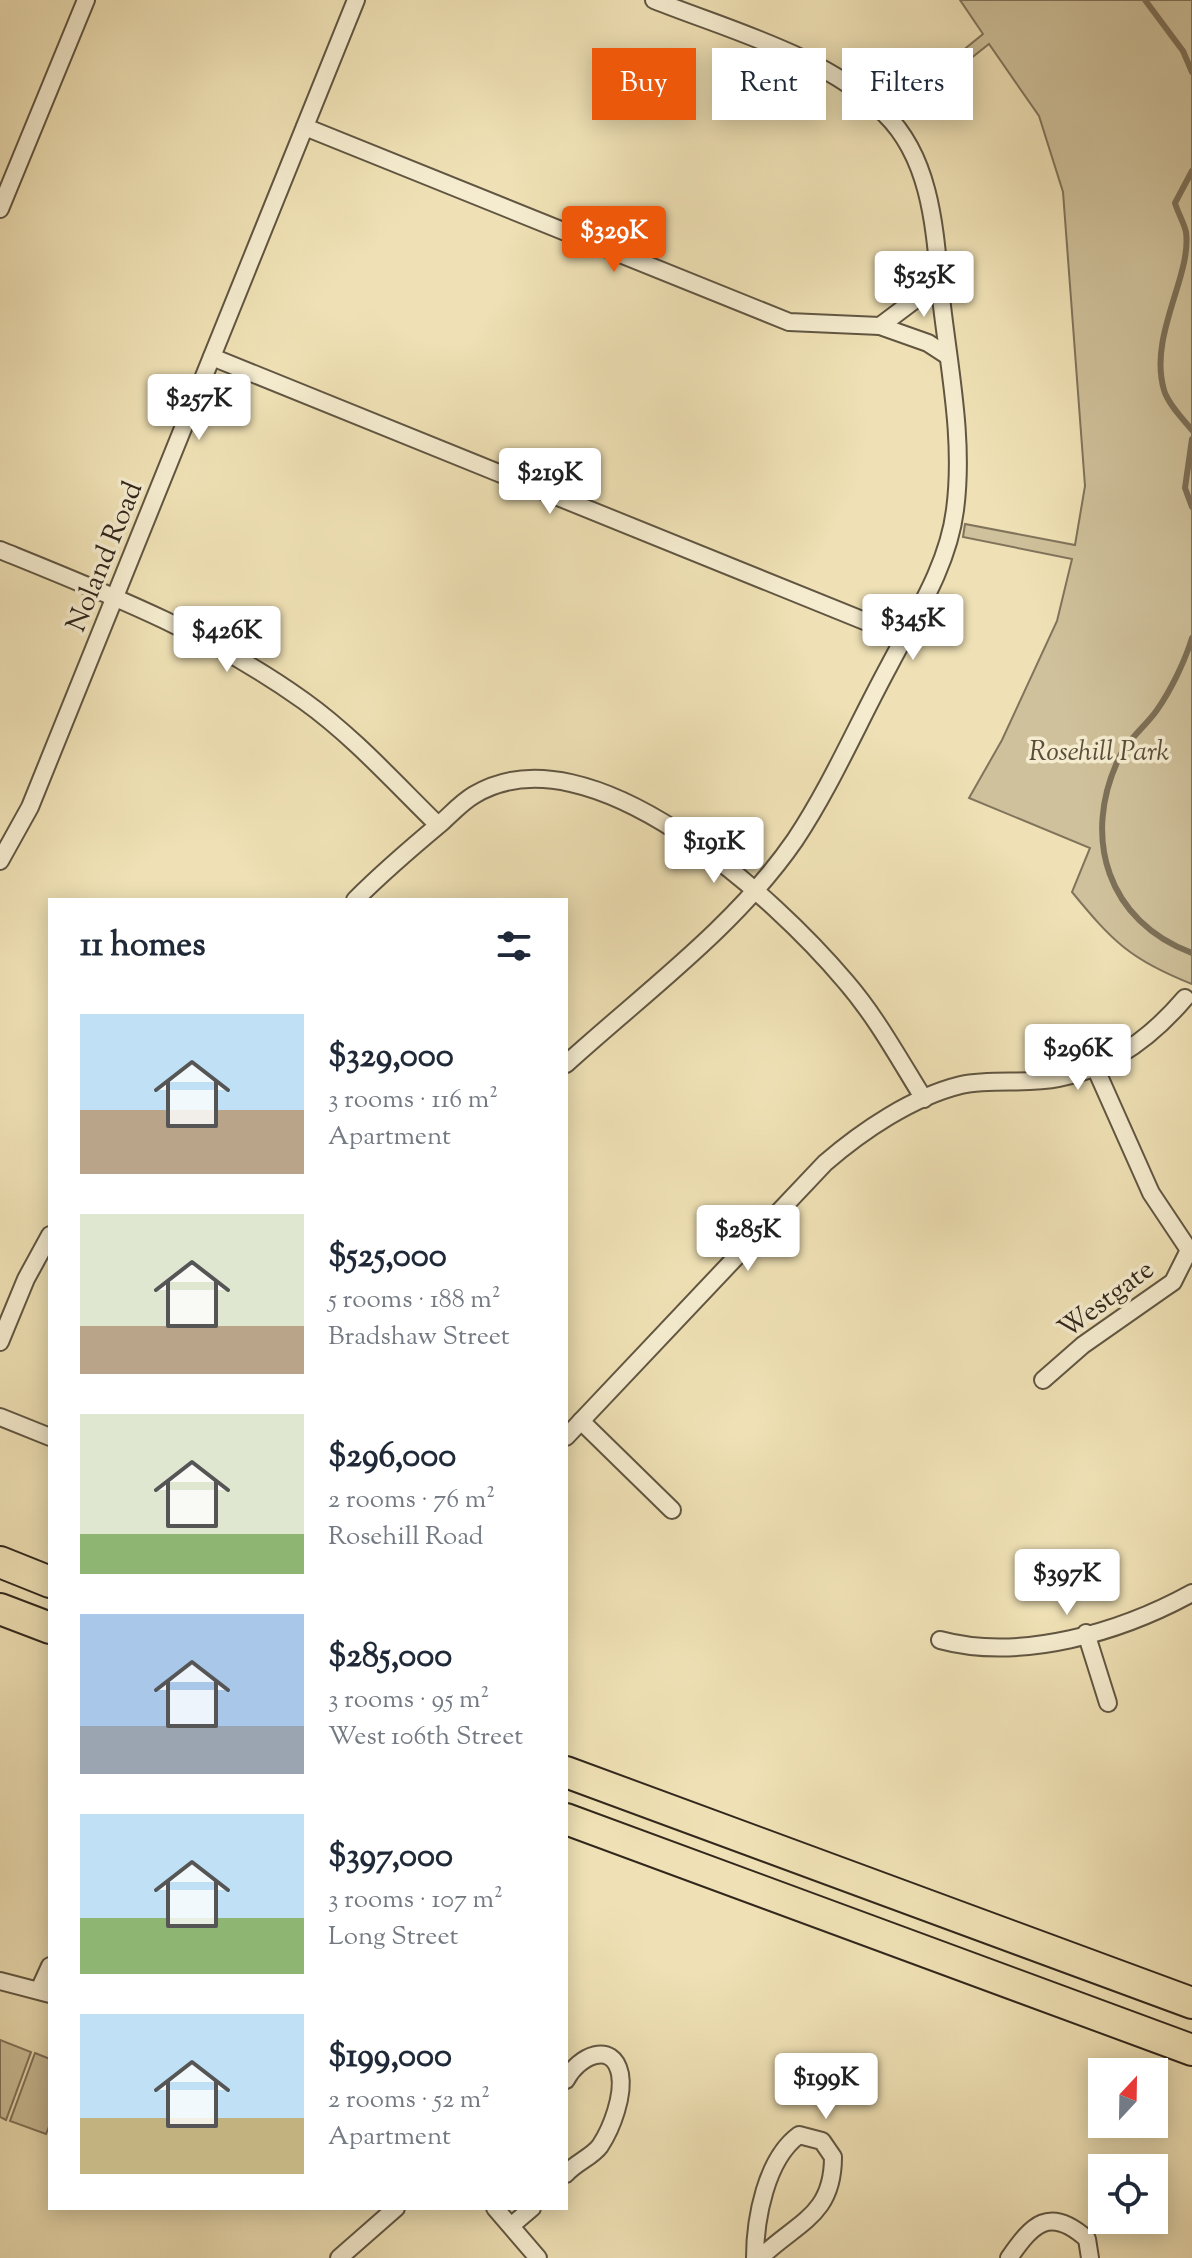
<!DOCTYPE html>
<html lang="en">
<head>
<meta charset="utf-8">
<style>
	:root { --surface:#fff; --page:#f2f2f3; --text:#1f2937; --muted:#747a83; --accent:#ea580c }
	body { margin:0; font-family:"Sorts Mill Goudy",serif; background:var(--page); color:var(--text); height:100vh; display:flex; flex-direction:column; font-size:30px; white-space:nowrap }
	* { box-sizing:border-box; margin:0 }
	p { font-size:26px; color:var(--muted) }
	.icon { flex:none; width:44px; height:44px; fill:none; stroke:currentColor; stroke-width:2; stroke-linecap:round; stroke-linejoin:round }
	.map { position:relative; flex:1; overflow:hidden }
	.drawer { position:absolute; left:48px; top:898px; width:520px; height:1312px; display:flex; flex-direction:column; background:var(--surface); border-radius:0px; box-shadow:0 4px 20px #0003 }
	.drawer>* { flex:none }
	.banner { position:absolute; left:592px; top:48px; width:480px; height:72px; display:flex; gap:16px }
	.needle { width:52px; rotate:22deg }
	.fabs { position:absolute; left:1088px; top:2058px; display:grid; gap:16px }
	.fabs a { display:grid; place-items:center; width:80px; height:80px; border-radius:0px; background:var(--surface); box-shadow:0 4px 20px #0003; font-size:40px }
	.price { position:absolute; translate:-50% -68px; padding:0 18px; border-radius:8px; background:#fff; color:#222; font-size:26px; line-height:52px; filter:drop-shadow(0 2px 4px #0008) }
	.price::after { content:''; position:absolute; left:50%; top:48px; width:24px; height:18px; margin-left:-12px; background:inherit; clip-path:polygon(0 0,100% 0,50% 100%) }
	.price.active { background:var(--accent); color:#fff }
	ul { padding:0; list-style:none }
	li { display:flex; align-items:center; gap:24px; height:200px; padding:0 32px }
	li span { display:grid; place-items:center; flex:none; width:224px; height:160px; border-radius:0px; color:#555 }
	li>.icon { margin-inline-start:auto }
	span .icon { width:96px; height:96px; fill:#fffc; stroke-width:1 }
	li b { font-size:34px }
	h2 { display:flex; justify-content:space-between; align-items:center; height:96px; padding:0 32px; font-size:34px }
	.chip { padding:0 28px; border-radius:0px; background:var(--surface); box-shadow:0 4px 20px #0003; font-size:28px; line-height:72px }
	.chip.active { background:var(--accent); color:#fff }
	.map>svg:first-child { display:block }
	.green { fill:#cfc19b; stroke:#80745c; stroke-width:2 }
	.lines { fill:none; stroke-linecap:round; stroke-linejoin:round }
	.stream { stroke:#7d7159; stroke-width:6 }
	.minor-casing { stroke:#615642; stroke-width:20 }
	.motorway-casing { stroke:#32271c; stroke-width:34 }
	.minor { stroke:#f5eccf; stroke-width:16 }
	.motorway { stroke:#efe1b5; stroke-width:30 }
	.labels { text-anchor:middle; stroke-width:7; stroke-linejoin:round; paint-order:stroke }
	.street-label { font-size:28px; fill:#32271c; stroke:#f5eccf }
	.park-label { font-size:28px; font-style:italic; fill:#594e3c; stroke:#f5eccf }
</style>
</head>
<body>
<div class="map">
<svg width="1192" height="2258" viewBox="0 0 1192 2258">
	<rect width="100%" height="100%" fill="#efe1b5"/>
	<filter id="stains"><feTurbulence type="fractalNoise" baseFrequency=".0025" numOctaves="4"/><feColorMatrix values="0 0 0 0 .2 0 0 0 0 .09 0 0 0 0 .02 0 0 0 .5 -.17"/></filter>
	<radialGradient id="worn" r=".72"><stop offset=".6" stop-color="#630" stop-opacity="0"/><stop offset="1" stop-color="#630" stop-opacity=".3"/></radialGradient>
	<g class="green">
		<path d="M960,0H1192V984C1131,960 1113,942 1072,892L1090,848L969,798L1002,740L1057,621L1072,559L963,537L965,524L1075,545L1085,486L1063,192L1039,116L989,44L898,116L892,108L983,34Z"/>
		<path d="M0,2040L31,2052L6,2120L0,2117Z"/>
		<path d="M35,2053L50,2059V2124L46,2134L10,2121Z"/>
	</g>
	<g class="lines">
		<g class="stream">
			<path d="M1145,0L1183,51L1192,72"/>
			<path d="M1192,171L1175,203C1178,213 1184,223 1186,232C1192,276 1148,336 1164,390C1168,404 1183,419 1192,430"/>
			<path d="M1192,439L1185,488L1192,507"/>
			<path d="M1192,638C1185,661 1171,690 1157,710C1146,726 1127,740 1119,758C1081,838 1108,922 1192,953"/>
		</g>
		<g class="minor-casing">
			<g id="minor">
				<path d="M305,127L789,322L880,326L928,343L948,356"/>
				<path d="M0,209L86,0"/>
				<path d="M880,326L920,296L939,277"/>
				<path d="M212,357L904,637"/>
				<path d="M0,550C106,593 211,634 304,701C353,736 395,783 438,825"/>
				<path d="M0,861L30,807L356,0"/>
				<path d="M355,900C382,873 411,848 441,823C451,814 462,802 474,795C590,725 777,900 846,982C877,1018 899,1059 924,1099"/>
				<path d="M566,1064C644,993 735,927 795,840C831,786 858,723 889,666C915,616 948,566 955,510C964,442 950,373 942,306C935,241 935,163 885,114C827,56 729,30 654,0"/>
				<path d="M0,1342L26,1279L50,1235"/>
				<path d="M1043,1380L1083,1345L1173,1282L1189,1250L1151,1193L1094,1065"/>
				<path d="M0,1417L50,1437"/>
				<path d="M581,1421L672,1510"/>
				<path d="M566,1437L825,1163C862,1131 912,1097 961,1085C993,1078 1027,1085 1059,1078C1111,1068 1151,1038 1185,998"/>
				<path d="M1086,1633L1108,1703"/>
				<path d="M940,1640C1021,1662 1121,1632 1192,1593"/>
				<path d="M0,1981L50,1994"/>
				<path d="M39,1990L50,1966"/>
				<path d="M566,2080C578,2056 613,2040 620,2074C624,2095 612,2128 600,2146C592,2157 575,2163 566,2174"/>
				<path d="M495,2208L538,2258"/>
				<path d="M512,2225L532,2208"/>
				<path d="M339,2258L396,2208"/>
				<path d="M755,2258C755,2219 766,2159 799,2135L822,2141L833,2157C833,2216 797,2222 760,2258"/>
				<path d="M1009,2258C1032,2225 1049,2205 1087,2239L1090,2258"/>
			</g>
		</g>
		<g class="motorway-casing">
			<g id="motorway">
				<path d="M0,1562L50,1582"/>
				<path d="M0,1609L50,1628"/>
				<path d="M566,1772L1192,2003"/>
				<path d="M566,1819L1192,2050"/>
			</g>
		</g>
		<use href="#minor" class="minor"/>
		<use href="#motorway" class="motorway"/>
	</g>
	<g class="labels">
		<g class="street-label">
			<text transform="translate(103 556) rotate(-68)" y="10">Noland Road</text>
			<text transform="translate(1105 1298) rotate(-37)" y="10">Westgate</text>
		</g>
		<g class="park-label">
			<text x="1099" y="760">Rosehill Park</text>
		</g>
	</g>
	<rect width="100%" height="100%" filter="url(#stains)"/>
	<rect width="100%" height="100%" fill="url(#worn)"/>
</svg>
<div class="fabs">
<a><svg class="needle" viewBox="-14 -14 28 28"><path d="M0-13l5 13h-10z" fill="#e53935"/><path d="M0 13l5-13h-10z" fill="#747a83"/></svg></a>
<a><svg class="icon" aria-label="locate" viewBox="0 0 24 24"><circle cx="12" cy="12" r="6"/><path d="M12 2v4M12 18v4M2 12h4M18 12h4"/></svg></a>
</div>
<b class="price active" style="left:614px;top:274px">$329K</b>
<b class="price" style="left:924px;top:319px">$525K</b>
<b class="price" style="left:199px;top:442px">$257K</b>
<b class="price" style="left:550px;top:516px">$219K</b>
<b class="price" style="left:913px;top:662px">$345K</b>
<b class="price" style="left:227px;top:674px">$426K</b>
<b class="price" style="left:714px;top:885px">$191K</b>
<b class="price" style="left:1078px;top:1092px">$296K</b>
<b class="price" style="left:748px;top:1273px">$285K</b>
<b class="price" style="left:1067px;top:1617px">$397K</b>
<b class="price" style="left:826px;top:2121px">$199K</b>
<div class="banner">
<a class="chip active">Buy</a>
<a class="chip">Rent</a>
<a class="chip">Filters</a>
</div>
<section class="drawer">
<h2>11 homes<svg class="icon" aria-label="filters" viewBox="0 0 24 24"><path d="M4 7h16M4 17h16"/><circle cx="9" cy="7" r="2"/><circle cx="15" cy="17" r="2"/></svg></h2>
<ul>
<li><span style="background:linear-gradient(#bfe0f5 60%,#b9a48a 0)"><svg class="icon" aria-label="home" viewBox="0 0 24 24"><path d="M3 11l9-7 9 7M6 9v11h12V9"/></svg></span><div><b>$329,000</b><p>3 rooms · 116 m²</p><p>Apartment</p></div></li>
<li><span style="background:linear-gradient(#dfe7d0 70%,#b9a48a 0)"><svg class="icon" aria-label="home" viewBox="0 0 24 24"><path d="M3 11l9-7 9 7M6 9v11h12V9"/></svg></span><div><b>$525,000</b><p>5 rooms · 188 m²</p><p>Bradshaw Street</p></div></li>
<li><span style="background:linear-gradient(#dfe7d0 75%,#8fb573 0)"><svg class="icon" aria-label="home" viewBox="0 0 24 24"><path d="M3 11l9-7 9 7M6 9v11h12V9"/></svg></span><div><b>$296,000</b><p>2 rooms · 76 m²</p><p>Rosehill Road</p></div></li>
<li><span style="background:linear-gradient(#a9c7e8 70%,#9aa5b1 0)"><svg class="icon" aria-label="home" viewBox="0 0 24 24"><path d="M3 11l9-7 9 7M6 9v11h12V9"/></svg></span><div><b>$285,000</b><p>3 rooms · 95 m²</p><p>West 106th Street</p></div></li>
<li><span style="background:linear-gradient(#bfe0f5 65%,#8fb573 0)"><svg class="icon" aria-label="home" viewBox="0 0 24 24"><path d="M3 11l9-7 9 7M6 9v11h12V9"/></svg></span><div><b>$397,000</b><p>3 rooms · 107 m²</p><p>Long Street</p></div></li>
<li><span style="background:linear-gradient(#bfe0f5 65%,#c2b280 0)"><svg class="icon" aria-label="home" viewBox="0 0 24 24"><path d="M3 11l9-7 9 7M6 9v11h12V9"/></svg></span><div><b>$199,000</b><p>2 rooms · 52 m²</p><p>Apartment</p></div></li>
</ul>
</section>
</div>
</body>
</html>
